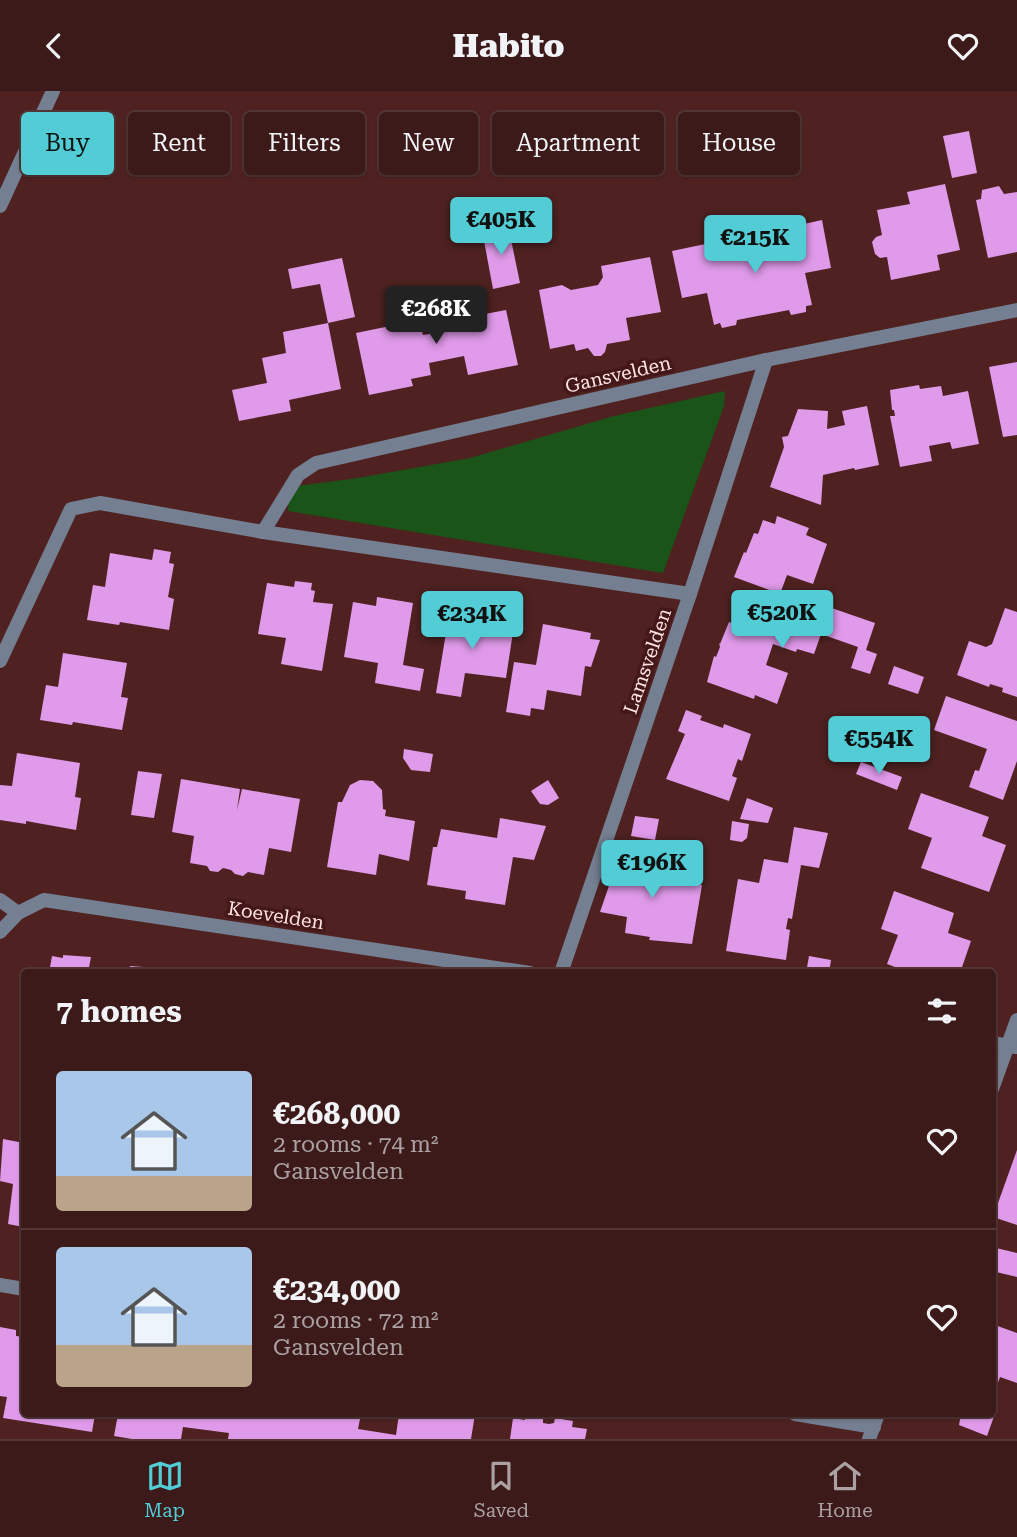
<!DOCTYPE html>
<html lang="en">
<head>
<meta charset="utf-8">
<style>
	:root { --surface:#3b1a19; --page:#422322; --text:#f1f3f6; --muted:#aca1a2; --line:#543838; --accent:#52ccd5 }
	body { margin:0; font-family:"Roboto Serif",serif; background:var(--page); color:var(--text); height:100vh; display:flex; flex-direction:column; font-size:26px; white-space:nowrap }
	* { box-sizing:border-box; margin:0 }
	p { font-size:23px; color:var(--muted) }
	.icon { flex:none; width:38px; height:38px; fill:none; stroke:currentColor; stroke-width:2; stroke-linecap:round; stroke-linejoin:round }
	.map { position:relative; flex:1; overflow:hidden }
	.side { position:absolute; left:21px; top:878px; width:975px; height:448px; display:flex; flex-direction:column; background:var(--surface); border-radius:7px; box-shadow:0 2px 5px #0004,0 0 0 2px var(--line) }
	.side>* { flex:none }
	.hud { position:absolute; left:21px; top:21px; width:976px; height:63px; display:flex; gap:14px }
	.price { position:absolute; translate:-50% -60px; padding:0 16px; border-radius:7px; background:var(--accent); color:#111; font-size:23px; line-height:46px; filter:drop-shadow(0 2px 4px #0008) }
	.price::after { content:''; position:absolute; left:50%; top:42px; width:21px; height:16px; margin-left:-10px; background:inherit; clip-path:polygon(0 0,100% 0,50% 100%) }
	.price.current { background:#222; color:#fff }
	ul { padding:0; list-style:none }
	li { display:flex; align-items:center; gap:21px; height:175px; padding:0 35px }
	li+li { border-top:2px solid var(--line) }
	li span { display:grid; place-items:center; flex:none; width:196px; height:140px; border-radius:7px; color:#555 }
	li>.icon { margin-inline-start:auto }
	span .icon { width:84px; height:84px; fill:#fffc; stroke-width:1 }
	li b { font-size:30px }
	h2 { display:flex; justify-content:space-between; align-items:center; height:84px; padding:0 35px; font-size:30px }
	.pill { padding:0 24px; border-radius:7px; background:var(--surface); box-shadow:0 2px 5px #0004,0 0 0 2px var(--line); font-size:24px; line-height:63px }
	.pill.current { background:var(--accent); color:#111 }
	header { display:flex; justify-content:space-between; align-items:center; height:91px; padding:0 35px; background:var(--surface); font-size:32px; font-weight:800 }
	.tab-bar { display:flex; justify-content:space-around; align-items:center; height:98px; border-top:2px solid var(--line); background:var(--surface); font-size:19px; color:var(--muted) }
	.tab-bar a { display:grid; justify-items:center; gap:4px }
	.tab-bar .current { color:var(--accent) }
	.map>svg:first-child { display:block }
	.green { fill:#1b5418 }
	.building { fill:#e09aea }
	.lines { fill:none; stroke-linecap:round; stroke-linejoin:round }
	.minor { stroke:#747f91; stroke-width:14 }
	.tertiary { stroke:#747f91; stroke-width:14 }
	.labels { text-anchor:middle; stroke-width:7; stroke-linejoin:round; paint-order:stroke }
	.street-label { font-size:19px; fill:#ffe6e4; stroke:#441718 }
</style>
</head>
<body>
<header><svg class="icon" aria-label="back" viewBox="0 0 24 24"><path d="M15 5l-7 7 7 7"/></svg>Habito<svg class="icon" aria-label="heart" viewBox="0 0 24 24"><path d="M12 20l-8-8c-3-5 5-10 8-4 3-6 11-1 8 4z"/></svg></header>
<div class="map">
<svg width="1017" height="1348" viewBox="0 0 1017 1348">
	<rect width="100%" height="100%" fill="#4f2221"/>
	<path class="green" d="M725,300L724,315L663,482L288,420L289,396L358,387L470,367L614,325Z"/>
	<g class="building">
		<path d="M969,40L977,82L952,87L943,45Z"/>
		<path d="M945,93L960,159L937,164L940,179L891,189L887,166L880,167L875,163L872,151L876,146L882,144L877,119L910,113L907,101Z"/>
		<path d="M999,95L1004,103L1017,101V161L988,167L976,109L981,108L982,99Z"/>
		<path d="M822,129L831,177L805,182L812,214L806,215V221L791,224L789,219L737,229L736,234L722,237L720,232L714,234L707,202L682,207L672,160L720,150L724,169L777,159L773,140Z"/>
		<path d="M508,134L520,192L493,198L482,139Z"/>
		<path d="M650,166L661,221L626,227L630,249L607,253L605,261L601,265H594L588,257L576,260L574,253L550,258L539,199L562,194L571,199L598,194L603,186L601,175Z"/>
		<path d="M342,167L355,226L328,232L320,193L292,198L288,178Z"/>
		<path d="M464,198L469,226L506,219L518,274L468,284L464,265L429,272L431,284L411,288L413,295L369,304L356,242L400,233L401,240L421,236L423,244L441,241L434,204Z"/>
		<path d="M328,232L341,298L289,309L291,320L239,330L232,299L267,292L262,267L286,262L283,241Z"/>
		<path d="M1017,271V344L1003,346L989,276Z"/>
		<path d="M919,294L920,298L941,295L943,305L968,300L979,353L952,358L950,351L929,355L932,370L900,376L890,325H895L894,319H892L890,299Z"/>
		<path d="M867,315L879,374L855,379L854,377L823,384L821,414L770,396L784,356L782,346L788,345L798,318L828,320L827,338L845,334L842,320Z"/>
		<path d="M777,425L809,437L806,444L827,453L813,493L787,484L780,503L734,486L744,461L746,462L754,442L758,443L763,429L775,433Z"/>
		<path d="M154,458L171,461L169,472L174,473L168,506L174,508L169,539L120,531L119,534L87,529L93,494L105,496L110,462L152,469Z"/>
		<path d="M295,490L312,492L311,499L315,500L313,511L333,513L322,580L281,573L286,547L258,543L267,492L294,496Z"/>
		<path d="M377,506L413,512L403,574L424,578L420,600L375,592L378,572L344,566L353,511L376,515Z"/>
		<path d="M820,513L875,532L866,559L877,563L870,583L851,577L858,556L821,543L814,563L797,558L796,561L773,553L766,574L788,582L777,613L755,604L754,608L707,591L714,565L716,566L720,556L719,552L720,553L729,531L750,538L757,520L811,540Z"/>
		<path d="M1005,517L1017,521V606L1002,601L1003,597L990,593L989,596L957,584L969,550L986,556L992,553Z"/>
		<path d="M450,518L495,525L493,537L513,541L506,587L465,582L461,606L436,602Z"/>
		<path d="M543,533L591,542L590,548L600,549L591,576L585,575L581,605L547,599L544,619L531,617L530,625L506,621L514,571L536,574Z"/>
		<path d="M63,562L127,572L121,606L128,607L122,639L73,631L72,634L40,629L46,594L58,596Z"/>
		<path d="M894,575L924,586L918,603L888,593Z"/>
		<path d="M946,605L1017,630V670L1003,709L969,696L975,679L979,680L987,658L934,639Z"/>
		<path d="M686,619L702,625L700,629L723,637L724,633L751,643L742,670L738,668L732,685L737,687L729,710L666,688L685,643L678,640Z"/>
		<path d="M404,658L433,663L430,681L411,679L403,667Z"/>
		<path d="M17,662L80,672L75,706L81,707L76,739L26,730V733L0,729V694L12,695Z"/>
		<path d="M861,671L902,686L897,699L856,683Z"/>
		<path d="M138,680L162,683L154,727L131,724Z"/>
		<path d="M181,688L240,698L237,719L242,698L300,708L291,761L269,757L264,784L248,781L243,785L235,783L231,779L223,777L218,781L210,780L207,775L190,772L194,745L172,741Z"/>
		<path d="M360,689L373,690L382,699L383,718L386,719L385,725L415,730L409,770L379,763L376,784L327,776L338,711H342L350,694Z"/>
		<path d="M548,689L559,707L548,714L540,713L531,700Z"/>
		<path d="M921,702L989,726L982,745L1006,754L989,801L921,777L932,747L908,738Z"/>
		<path d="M747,707L773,717L768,732L740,728Z"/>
		<path d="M635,725L659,728L655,749L631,745Z"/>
		<path d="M500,727L546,735L534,769L513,766L505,814L465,808L466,800L427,794L433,756H437L441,738L497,747Z"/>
		<path d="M732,730L749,733L747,747L742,751L730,749Z"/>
		<path d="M794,736L828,742L819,777L801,774L792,828L788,827L786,838L790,839L786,869L726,860L738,788L759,792L764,768L788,772Z"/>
		<path d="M623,754L654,759L650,785L702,794L692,853L649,849L650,846L625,842L627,826L600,821Z"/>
		<path d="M894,800L954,822L948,842L971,850L960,882H911L887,873L898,844L881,838Z"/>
		<path d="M63,864L91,866L88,882H49L52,865L63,867Z"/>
		<path d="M809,865L831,869L829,882H806Z"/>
		<path d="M130,875L157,877V882H118L119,876L130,878Z"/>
		<path d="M3,1048L24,1052V1142H22L23,1136L8,1133L13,1093L0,1090Z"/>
		<path d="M1017,1059V1134L993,1126Z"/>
		<path d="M992,1156L1017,1162V1186L992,1180Z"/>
		<path d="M992,1233L1017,1242V1292L1000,1286L993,1306Z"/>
		<path d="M0,1236L16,1239V1245L24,1246V1323H95L92,1341L3,1327L7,1306L0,1305Z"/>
		<path d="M992,1312L998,1314L987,1345L959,1334L961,1323H992Z"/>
		<path d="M118,1323H265L285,1326V1323H361L358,1338L396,1344L399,1323H475L471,1348H228L229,1342L183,1336L181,1348H132L114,1345Z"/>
		<path d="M525,1323L543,1326V1332L549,1333L554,1332L555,1327L573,1330L572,1336L587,1338L585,1348H510L513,1327L525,1329Z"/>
	</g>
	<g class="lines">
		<g class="minor">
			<path d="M263,441L298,384L316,372L766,269L1017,219"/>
			<path d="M0,570L71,418L100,412L263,441L690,503"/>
			<path d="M0,809L18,822"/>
			<path d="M0,841L18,822L44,809L530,882"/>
			<path d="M561,882L690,503L766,269"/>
			<path d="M992,952L1016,956"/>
			<path d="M992,998L1017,929"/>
			<path d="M0,1194L24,1198"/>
			<path d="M795,1323L874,1336"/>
			<path d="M869,1348L878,1323"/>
		</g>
		<path class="tertiary" d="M0,115L53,0"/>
	</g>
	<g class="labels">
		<g class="street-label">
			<text transform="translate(618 283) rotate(-13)" y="7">Gansvelden</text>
			<text transform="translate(647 570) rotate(-71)" y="7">Lamsvelden</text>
			<text transform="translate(276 824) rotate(9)" y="7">Koevelden</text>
		</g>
	</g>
</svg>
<b class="price" style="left:501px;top:166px">€405K</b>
<b class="price" style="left:755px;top:184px">€215K</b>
<b class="price current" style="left:436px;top:255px">€268K</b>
<b class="price" style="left:782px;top:559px">€520K</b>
<b class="price" style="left:472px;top:560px">€234K</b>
<b class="price" style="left:879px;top:685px">€554K</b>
<b class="price" style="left:652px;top:809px">€196K</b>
<div class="hud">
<a class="pill current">Buy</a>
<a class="pill">Rent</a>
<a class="pill">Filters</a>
<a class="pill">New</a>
<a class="pill">Apartment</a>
<a class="pill">House</a>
</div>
<section class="side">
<h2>7 homes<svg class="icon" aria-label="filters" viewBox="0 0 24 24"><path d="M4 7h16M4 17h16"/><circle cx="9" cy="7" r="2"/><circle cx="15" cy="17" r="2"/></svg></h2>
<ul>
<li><span style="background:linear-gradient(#a9c7e8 75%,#b9a48a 0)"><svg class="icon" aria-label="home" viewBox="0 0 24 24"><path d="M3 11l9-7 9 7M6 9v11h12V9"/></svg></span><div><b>€268,000</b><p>2 rooms · 74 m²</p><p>Gansvelden</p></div><svg class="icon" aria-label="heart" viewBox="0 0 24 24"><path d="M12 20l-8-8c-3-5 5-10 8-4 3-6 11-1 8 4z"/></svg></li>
<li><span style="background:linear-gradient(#a9c7e8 70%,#b9a48a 0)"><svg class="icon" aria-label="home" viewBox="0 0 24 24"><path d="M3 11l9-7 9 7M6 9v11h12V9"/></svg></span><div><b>€234,000</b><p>2 rooms · 72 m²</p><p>Gansvelden</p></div><svg class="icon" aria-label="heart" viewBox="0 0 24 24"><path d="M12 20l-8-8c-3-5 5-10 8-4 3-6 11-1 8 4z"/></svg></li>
</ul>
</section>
</div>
<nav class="tab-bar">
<a class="current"><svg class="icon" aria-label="map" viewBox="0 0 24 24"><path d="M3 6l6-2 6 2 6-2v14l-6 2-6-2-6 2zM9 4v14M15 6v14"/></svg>Map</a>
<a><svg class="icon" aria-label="saved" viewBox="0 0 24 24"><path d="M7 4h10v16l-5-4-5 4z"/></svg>Saved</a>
<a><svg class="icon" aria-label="home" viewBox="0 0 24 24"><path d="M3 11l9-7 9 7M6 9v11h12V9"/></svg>Home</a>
</nav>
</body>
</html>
